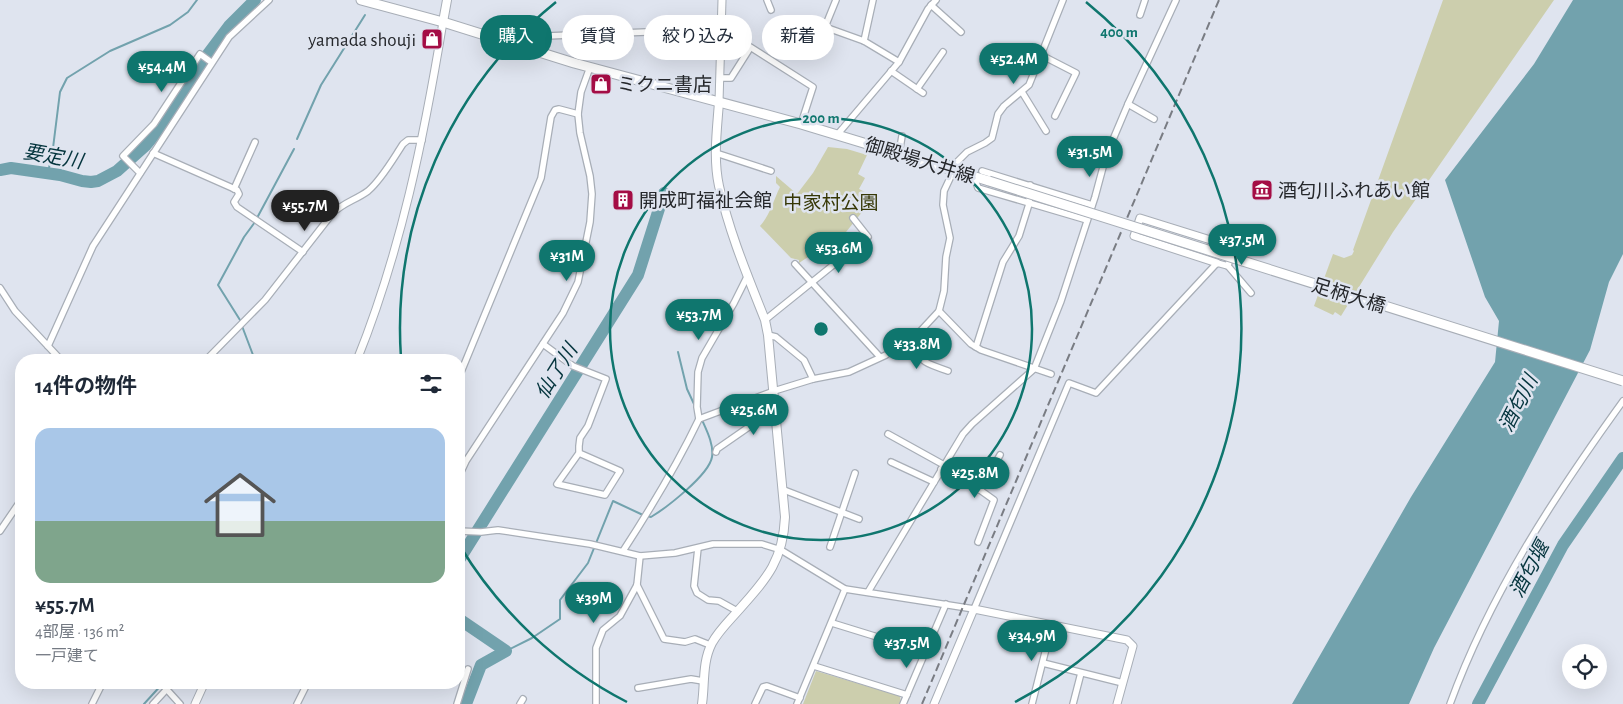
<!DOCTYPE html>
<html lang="ja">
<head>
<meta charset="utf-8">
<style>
	:root { --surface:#fff; --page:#f6f6f7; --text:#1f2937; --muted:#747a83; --accent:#0f766e }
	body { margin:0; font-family:"Alegreya Sans","Noto Sans JP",sans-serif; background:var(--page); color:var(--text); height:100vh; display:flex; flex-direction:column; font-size:19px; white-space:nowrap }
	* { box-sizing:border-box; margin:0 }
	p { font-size:16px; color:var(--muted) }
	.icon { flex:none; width:28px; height:28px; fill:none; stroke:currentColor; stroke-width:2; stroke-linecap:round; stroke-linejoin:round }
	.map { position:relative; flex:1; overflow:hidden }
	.panel { position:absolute; left:15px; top:354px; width:450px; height:335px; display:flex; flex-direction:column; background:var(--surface); border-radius:20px; box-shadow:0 5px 20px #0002 }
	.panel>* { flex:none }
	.guide { position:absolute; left:480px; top:15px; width:475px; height:45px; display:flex; gap:10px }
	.fabs { position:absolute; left:1562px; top:644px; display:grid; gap:10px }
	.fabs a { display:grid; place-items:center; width:45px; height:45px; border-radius:50%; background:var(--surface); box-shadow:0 5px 20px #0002; font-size:25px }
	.price { position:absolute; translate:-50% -42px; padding:0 11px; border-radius:18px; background:var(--accent); color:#fff; font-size:16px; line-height:32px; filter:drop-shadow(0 1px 2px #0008) }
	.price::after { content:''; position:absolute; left:50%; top:30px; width:15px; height:11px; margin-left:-8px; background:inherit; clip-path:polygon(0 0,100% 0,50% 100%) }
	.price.current { background:#222; color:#fff }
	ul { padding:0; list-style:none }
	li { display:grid; align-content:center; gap:10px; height:265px; padding:0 20px }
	li span { display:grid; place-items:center; height:155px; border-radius:15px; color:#555 }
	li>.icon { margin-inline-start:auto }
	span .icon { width:90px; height:90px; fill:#fffc; stroke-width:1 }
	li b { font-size:21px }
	h2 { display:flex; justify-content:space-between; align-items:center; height:60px; padding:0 20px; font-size:21px }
	.chip { padding:0 18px; border-radius:22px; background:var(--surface); box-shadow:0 5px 20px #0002; font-size:18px; line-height:45px }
	.chip.current { background:var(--accent); color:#fff }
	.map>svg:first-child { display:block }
	.green { fill:#cccead }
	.water { fill:#72a2ad }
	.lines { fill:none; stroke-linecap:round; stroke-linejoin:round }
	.stream { stroke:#72a2ad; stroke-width:2 }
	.river { stroke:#72a2ad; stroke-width:12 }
	.minor-casing { stroke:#a8aeb7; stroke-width:8 }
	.tertiary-casing { stroke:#a8aeb7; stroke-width:9 }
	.secondary-casing { stroke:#a8aeb7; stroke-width:10 }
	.primary-casing { stroke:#a8aeb7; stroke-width:11 }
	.minor { stroke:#fff; stroke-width:5.5 }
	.tertiary { stroke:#fff; stroke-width:7 }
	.secondary { stroke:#fff; stroke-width:8 }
	.primary { stroke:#fff; stroke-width:9 }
	.rail { stroke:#797c83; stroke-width:2; stroke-dasharray:8 4; stroke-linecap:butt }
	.primary-bridge-casing { stroke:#a8aeb7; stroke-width:11; stroke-linecap:butt }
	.primary-bridge { stroke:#fff; stroke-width:9 }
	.ring { fill:none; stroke:#0f766e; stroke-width:2.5 }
	.labels { text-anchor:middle; stroke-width:5; stroke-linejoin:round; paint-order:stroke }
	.poi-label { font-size:19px; fill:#25272b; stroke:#dfe4ef; text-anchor:start }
	.street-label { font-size:19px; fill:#25272b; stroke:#dfe4ef }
	.park-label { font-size:19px; fill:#363705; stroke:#dfe4ef }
	.water-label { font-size:20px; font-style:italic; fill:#05353e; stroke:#dfe4ef }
	.centre { fill:#0f766e; stroke:#dfe4ef; stroke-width:2.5 }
	.ring-label { font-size:15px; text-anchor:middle; font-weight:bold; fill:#0f766e; stroke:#dfe4ef; stroke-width:5; stroke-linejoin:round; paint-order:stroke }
</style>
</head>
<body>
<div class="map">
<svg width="1623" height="704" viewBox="0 0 1623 704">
	<rect width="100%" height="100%" fill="#dfe4ef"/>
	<g class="green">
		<path d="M1443,0H1554L1393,232L1341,316L1335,312L1333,315L1314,306L1333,254L1344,258L1352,255L1354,251L1353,250Z"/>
		<path d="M828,147L847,149L867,155L858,174L865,178L859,189L873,196L867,206L846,232L799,263V260L791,258L760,226C770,215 774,199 780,187L776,183V176L797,194L813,173Z"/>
		<path d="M816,671L900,696L901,704H803Z"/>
	</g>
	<path class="water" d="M1573,0H1623V254L1609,282L1590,350L1434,648L1409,704H1292L1411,497L1495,362L1499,321L1485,297L1445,180L1534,64Z"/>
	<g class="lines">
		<g class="stream">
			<path d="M297,139L321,85L365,15"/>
			<path d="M48,173L53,148L60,92L67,78L110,51L170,25L188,12L197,0"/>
			<path d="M257,218L294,149"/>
			<path d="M240,320L218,285L244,237L255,222"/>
			<path d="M242,326L253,355L252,360"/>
			<path d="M678,352L687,389L694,404"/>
			<path d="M647,516L651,517C666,508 709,475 712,457C714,445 707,431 702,420"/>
			<path d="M506,651L532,638L560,619V600L588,563L613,501L643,515"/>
			<path d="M144,704L164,682"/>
		</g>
		<g class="river">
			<path d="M0,170L11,168L60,175L82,181L91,182L98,181L117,171L145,146L156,133L202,62L229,26L255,0"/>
			<path d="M459,560L638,275L664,193"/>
			<path d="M459,619L506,651L481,665L466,704"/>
			<path d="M1478,704L1563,545L1623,458"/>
		</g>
		<g class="minor-casing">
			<g id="minor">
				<path d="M767,0L771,10"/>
				<path d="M836,0L825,27L864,41L899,62L837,135"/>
				<path d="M931,5L961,32"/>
				<path d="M1140,15L1145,0"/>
				<path d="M546,36L722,29L813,87L801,124"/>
				<path d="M864,41L873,0"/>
				<path d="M1041,55L1076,73L1055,116"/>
				<path d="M899,62L928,9L936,0"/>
				<path d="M891,71L923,93"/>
				<path d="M720,78H731L750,48"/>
				<path d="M917,89L943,52"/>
				<path d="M1022,92L1046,131"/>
				<path d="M1128,104L1154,119"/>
				<path d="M153,153L237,190L239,194L234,202L237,207L303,252"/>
				<path d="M716,153L771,171"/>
				<path d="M899,154L902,136"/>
				<path d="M982,171L1092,205"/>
				<path d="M140,173L123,156L154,124L200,54L211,62"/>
				<path d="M974,177L978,188L1087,220"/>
				<path d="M234,189L255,142"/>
				<path d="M795,264L880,357"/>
				<path d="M1228,266L1233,247L1265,232"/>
				<path d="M0,288L15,311L61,360"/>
				<path d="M939,311L971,344L981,350L1051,374"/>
				<path d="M765,320L868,237L853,218"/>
				<path d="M768,335L776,337L804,360L813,379"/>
				<path d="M908,340C924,363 921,362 948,371"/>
				<path d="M543,344L573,366L606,379L588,426L580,438L579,446V453L557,484L605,495L620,471L579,453"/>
				<path d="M48,346L93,246L229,37L269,0"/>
				<path d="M976,347L1003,262L1019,236L1029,204L1030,185"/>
				<path d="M206,360L265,300L332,214C342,203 356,200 368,191C382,179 393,159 403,144L408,140H422"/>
				<path d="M459,377L541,178L551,117L555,110L559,109L578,114"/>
				<path d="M699,419L697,407L698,372L702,358L734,303L748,275"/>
				<path d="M888,434L944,465"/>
				<path d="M716,452L717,449L776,408"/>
				<path d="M891,462L934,482"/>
				<path d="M941,469L980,490L994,500L978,542"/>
				<path d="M459,476L466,461L563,313L578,282L590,222L592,194L590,176L580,133L578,114L581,92L590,67"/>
				<path d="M784,490L859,519"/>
				<path d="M980,490L1000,455"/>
				<path d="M0,531L21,500"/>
				<path d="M459,531L481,532L498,530L590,544L640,556L675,553L713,544H762L781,550L845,589L974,609L1069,383L1096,393L1217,263L1228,266L1251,293"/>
				<path d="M830,547L855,473"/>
				<path d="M698,548L694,586L697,593L708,600L719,601L737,611"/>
				<path d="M623,551C651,508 677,465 699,419L774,391L813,379L849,372L886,355L900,343L913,339L939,311L944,291L946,257L950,238L943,205L944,191L958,161L967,152L985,143L992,138L998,114L1004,106L1029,85L1063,0"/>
				<path d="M637,585L664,639L685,642L695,639L710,645"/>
				<path d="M868,592L963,434L972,424L1034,369L1061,301L1095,197L1106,156L1128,104L1176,0"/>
				<path d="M832,623L926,652"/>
				<path d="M1043,663L1123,683"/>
				<path d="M814,666L907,695"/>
				<path d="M160,682L180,704"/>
				<path d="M638,688L691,679L703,681"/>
				<path d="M92,704L103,682"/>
				<path d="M153,704L166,690"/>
				<path d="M297,704L308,682"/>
				<path d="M457,704L468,669"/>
				<path d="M520,704L523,699"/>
				<path d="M596,704V648L603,630L620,616L637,585L640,556"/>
				<path d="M755,704L763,687L767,686L800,698"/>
				<path d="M797,704L845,589"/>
				<path d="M903,704L946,604"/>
				<path d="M1032,704L1052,625"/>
				<path d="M1073,704L1081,673"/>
				<path d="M1450,704C1490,594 1555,495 1623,401"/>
			</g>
		</g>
		<g class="tertiary-casing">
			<g id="tertiary">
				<path d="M719,102L722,0"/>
				<path d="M1217,263L1134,236L1140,218L1233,247"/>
				<path d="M357,360C401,251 424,137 443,22"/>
				<path d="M195,704L205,682"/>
				<path d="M934,704L974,609L1127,640L1133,646L1117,704"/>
			</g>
		</g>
		<g class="secondary-casing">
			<g id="secondary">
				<path d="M443,22L447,0"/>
				<path d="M702,704C705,684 702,662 712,643C718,632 727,623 736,613C765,580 783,563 785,517L768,335L765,320C748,277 729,232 719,186C713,158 717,130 719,102"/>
			</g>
		</g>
		<g class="primary-casing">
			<path id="primary" d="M361,0L443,22L574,63L801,124L989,181"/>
		</g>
		<use href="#minor" class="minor"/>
		<use href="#tertiary" class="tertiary"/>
		<use href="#secondary" class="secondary"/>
		<use href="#primary" class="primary"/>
		<path class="rail" d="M922,704L1219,0"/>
		<g class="primary-bridge-casing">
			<path id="primary-bridge" d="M989,181L1623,381"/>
		</g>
		<use href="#primary-bridge" class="primary-bridge"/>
	</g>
	<g class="ring">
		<circle cx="821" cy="329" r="211"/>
		<path d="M627 702A421 421 0 0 1 460 546M401 358A421 421 0 0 1 556 2M1086 2A421 421 0 0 1 1015 702"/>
	</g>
	<defs>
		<g id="shop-square" transform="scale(1.125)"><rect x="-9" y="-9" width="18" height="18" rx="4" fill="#a40d45" stroke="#dfe4ef"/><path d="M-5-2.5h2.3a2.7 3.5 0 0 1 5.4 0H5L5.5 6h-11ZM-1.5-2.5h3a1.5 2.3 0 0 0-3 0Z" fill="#fff"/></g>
		<g id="museum-square" transform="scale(1.125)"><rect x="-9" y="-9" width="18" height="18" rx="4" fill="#a40d45" stroke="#dfe4ef"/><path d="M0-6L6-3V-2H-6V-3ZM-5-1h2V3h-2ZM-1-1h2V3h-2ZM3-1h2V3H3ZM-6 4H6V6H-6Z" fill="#fff"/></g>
		<g id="building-square" transform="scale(1.125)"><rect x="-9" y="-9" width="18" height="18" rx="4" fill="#a40d45" stroke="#dfe4ef"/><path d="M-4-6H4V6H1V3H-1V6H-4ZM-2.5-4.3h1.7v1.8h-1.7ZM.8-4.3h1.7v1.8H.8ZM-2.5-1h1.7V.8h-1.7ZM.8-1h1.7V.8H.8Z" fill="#fff"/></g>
	</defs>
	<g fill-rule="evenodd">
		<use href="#shop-square" x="432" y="39"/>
		<use href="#shop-square" x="601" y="84"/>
		<use href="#museum-square" x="1262" y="190"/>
		<use href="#building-square" x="623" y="200"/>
	</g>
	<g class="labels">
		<g class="poi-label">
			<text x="416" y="46" text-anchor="end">yamada shouji</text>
			<text x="617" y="91">ミクニ書店</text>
			<text x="1278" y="197">酒匂川ふれあい館</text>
			<text x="639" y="207">開成町福祉会館</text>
		</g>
		<g class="street-label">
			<text transform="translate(920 160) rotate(17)" y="7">御殿場大井線</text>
			<text transform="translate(1349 295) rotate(17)" y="7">足柄大橋</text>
		</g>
		<g class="park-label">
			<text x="831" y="209">中家村公園</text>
		</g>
		<g class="water-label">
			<text transform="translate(53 156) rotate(10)" y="7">要定川</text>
			<text transform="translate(556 371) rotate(-58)" y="7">仙了川</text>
			<text transform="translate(1518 403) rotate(-63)" y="7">酒匂川</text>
			<text transform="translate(1529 569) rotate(-62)" y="7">酒匂堰</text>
		</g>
	</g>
	<circle cx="821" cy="329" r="8" class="centre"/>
	<g class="ring-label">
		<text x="1119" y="37">400 m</text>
		<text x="821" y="123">200 m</text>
	</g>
</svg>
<div class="fabs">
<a><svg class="icon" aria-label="locate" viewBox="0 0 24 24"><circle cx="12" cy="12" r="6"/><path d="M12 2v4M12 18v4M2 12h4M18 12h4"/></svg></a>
</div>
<b class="price" style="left:1014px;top:85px">¥52.4M</b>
<b class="price" style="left:162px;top:93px">¥54.4M</b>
<b class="price" style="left:1090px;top:178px">¥31.5M</b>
<b class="price current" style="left:305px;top:232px">¥55.7M</b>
<b class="price" style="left:1242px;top:266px">¥37.5M</b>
<b class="price" style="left:839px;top:274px">¥53.6M</b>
<b class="price" style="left:567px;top:282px">¥31M</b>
<b class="price" style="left:699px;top:341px">¥53.7M</b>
<b class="price" style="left:917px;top:370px">¥33.8M</b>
<b class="price" style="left:754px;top:436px">¥25.6M</b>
<b class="price" style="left:975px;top:499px">¥25.8M</b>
<b class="price" style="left:594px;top:624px">¥39M</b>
<b class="price" style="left:1032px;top:662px">¥34.9M</b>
<b class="price" style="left:907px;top:669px">¥37.5M</b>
<div class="guide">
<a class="chip current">購入</a>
<a class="chip">賃貸</a>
<a class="chip">絞り込み</a>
<a class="chip">新着</a>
</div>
<section class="panel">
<h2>14件の物件<svg class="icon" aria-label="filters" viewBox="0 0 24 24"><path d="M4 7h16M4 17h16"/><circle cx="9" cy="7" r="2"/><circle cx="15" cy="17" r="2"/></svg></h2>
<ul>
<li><span style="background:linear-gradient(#a9c7e8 60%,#7fa58c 0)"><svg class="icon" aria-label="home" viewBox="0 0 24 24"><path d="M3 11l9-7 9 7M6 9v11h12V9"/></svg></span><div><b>¥55.7M</b><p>4部屋 · 136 m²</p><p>一戸建て</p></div></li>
</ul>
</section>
</div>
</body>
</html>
